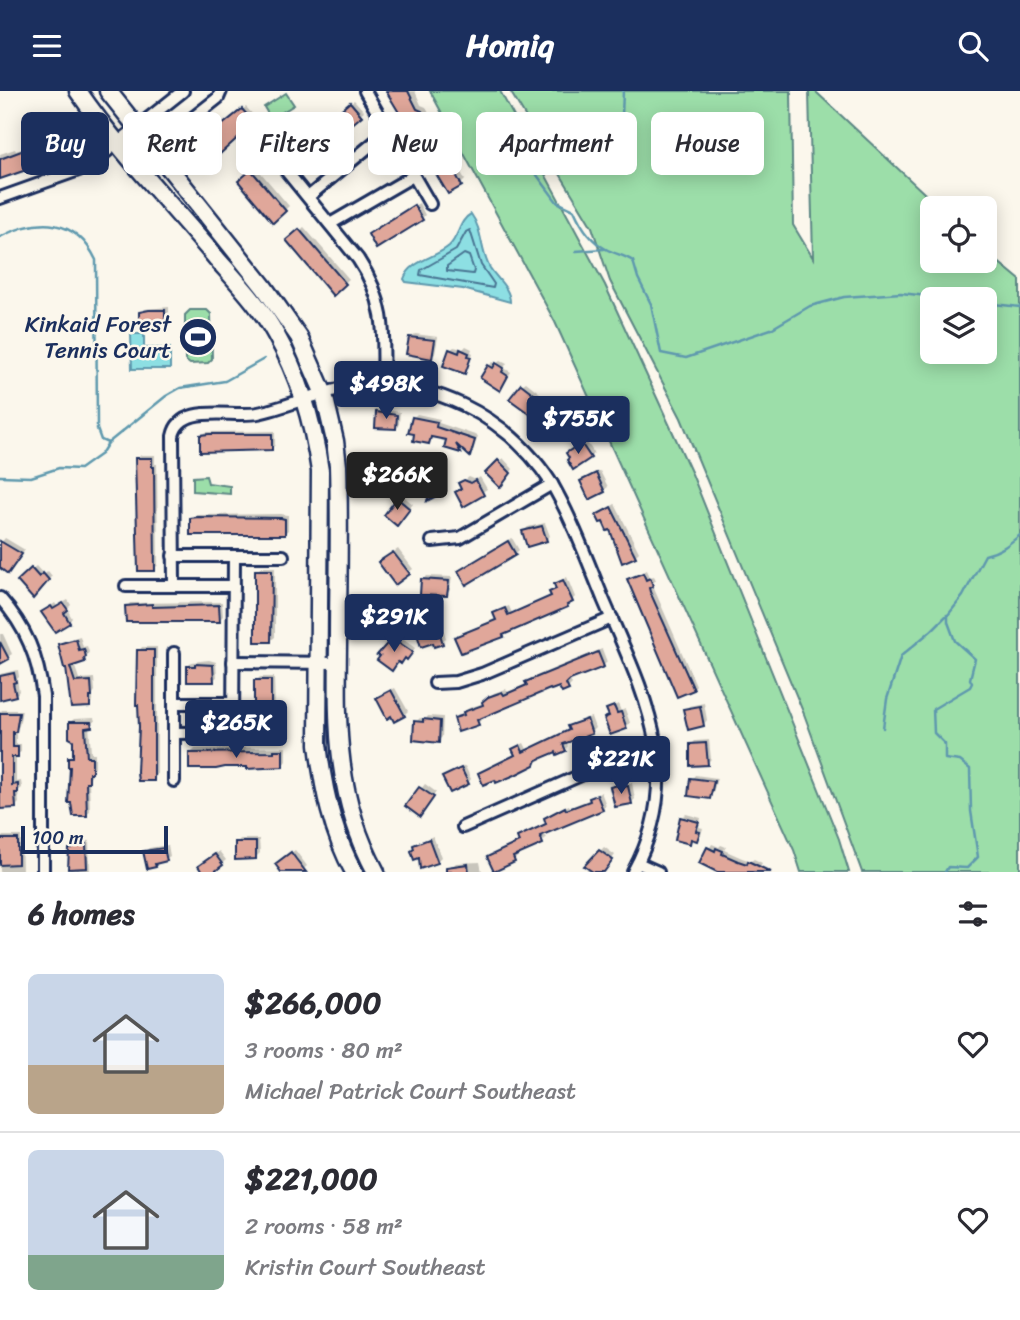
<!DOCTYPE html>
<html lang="en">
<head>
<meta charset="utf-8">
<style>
	:root { --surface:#fff; --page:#f2f2f3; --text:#2b2b33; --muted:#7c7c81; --line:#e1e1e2; --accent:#1b2f5e }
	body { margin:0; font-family:Sriracha,sans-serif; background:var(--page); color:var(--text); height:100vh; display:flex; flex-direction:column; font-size:26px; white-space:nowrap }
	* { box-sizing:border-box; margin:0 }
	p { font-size:23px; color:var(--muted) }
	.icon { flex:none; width:38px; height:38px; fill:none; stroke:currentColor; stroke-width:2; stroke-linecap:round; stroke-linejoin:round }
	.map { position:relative; height:781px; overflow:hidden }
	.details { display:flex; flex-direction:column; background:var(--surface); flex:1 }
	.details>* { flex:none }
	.banner { position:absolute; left:21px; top:21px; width:978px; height:63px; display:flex; gap:14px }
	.buttons { position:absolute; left:920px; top:105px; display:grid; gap:14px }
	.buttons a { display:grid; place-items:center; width:77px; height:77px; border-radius:10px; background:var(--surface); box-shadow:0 4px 18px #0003; font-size:35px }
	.scale { position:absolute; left:21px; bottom:18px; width:147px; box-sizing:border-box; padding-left:7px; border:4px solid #1b2f5e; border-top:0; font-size:19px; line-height:24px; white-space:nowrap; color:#1b2f5e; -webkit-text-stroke:5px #fbf7ec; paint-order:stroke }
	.price { position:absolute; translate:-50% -60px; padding:0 16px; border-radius:7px; background:var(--accent); color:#fff; font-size:23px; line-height:46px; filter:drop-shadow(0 2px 4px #0008) }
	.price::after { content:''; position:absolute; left:50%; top:42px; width:21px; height:16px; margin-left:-10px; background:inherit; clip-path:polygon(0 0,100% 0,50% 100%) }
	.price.current { background:#222; color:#fff }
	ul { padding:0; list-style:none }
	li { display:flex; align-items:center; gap:21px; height:175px; padding:0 28px }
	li+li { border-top:2px solid var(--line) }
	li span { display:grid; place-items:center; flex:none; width:196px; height:140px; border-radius:10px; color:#555 }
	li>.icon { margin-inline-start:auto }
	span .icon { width:84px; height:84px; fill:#fffc; stroke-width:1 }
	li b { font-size:30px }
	h2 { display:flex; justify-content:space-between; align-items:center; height:84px; padding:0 28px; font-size:30px }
	.tag { padding:0 24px; border-radius:10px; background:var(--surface); box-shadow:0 4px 18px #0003; font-size:24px; line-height:63px }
	.tag.current { background:var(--accent); color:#fff }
	header { display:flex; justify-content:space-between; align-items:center; height:91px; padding:0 28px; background:var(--accent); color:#fff; font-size:32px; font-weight:700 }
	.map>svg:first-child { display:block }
	.green { fill:#9cdea9; stroke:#5c8684; stroke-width:2; fill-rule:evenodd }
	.water { fill:#8ddfe3; stroke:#5f99ae; stroke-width:2 }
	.shadow { fill:#0003 }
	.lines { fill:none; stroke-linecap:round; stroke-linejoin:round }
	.shore { stroke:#497593; stroke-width:2 }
	.stream { stroke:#5f99ae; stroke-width:2.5 }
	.building { fill:#e0a79a; stroke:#1b2f5e; stroke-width:2 }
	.street-casing { stroke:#1b2f5e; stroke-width:16 }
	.secondary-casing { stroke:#1b2f5e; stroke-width:21 }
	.street { stroke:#fbf7ec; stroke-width:10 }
	.secondary { stroke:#fbf7ec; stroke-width:16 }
	.labels { text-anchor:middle; stroke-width:5; stroke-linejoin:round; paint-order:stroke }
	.poi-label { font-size:23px; fill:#1b2f5e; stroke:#fbf7ec; text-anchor:end }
</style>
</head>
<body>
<header><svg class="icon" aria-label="menu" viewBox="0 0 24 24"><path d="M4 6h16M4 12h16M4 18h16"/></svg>Homiq<svg class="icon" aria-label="search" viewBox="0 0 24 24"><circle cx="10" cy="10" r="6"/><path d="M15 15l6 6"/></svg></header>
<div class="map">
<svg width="1020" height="781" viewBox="0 0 1020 781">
	<rect width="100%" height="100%" fill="#fbf7ec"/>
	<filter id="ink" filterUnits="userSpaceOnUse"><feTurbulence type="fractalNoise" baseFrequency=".0143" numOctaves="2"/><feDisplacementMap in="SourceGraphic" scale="14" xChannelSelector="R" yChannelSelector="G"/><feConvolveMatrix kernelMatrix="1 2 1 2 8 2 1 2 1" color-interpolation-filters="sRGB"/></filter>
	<g filter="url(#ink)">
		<g class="green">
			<path d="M430,0H500L605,194L692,383L839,748L849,781H801L794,759L555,231Z"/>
			<path d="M510,0H791L793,134L813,167L809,0H815L940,117H933V170H985V160L1020,189V781H862L804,623L681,327L610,190L592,136ZM933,208H985V261H933Z"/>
			<path d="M286,2L294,14L271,28L264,16Z"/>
			<path d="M190,219H207L211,223L212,268L208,272L190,273L185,269V224Z"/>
			<path d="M206,385L208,392L230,395V403L193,400V386Z"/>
		</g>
		<g class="water">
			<path d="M471,123C483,139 480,160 490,177C497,188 510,197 510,211L463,198L406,191L404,188C411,169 435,167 449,155C459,146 459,129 471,123Z"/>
			<path d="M131,243H144V257H170V278H132Z"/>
		</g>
		<g class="shadow">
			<path d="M388,0H415L421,14L426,16L430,25L428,27L438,45L445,51L465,89L461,93L449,100Z"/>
			<path d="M354,9L364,20L360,23L301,55Z"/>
			<path d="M246,16L256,27L209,70L201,52Z"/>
			<path d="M62,44L67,61L64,65L0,87V63L15,58L16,60Z"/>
			<path d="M256,76L289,115L274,129L240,90Z"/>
			<path d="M419,112L425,124L421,128L374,139Z"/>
			<path d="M304,136L349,188L333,202L289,149Z"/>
			<path d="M169,216V229L165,232L141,222L145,218Z"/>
			<path d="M415,243L438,246L435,263L431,266L411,246Z"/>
			<path d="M466,255L472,258L471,261L473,262L468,277L465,281L450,259L454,256L463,258Z"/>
			<path d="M501,269L507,272L504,277L511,281L500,298L489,275L493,271L496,273Z"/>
			<path d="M526,291L546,307L569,330L555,344L522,294Z"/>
			<path d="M381,318L400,321L399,333L396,336L378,321Z"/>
			<path d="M417,323L440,328L439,332L478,345L473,360L470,363L463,357L460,360L446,355L448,348L433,345L429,351L413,327Z"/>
			<path d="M275,340V354L272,357L202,345L206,341Z"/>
			<path d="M586,350L594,362L590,366L572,358Z"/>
			<path d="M141,364H155V373H157L158,474L154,478L137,368Z"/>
			<path d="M503,367L513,378L504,391L488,382Z"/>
			<path d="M600,380L608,396L604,399L582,391Z"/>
			<path d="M438,386L444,397L430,407L435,389Z"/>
			<path d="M469,386L476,389L480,386L487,398L464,413L457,402L461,398L460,393Z"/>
			<path d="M402,404L413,413L401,428L386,423Z"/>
			<path d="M615,413L639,461L635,465L598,424Z"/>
			<path d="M280,423L288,424V439L284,443L192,428L195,424Z"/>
			<path d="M545,432L550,445L546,449L524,440L528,436Z"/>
			<path d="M5,447L25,459L12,477L0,474V453Z"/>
			<path d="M512,447L519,459L515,463L460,480Z"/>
			<path d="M398,458L413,478L395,492L384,468Z"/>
			<path d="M36,475L44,484L48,480L52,485L33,505L19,490Z"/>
			<path d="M261,476H275V546L271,549L257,480Z"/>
			<path d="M647,479L650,486L654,485L656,489L652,493L696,594L693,598L629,489Z"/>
			<path d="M427,485L452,486L450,499L447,503L423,489Z"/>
			<path d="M567,486L575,506L567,514L462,560L456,547L460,543L497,527L495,523L499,519L509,515L512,522L552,504L551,502L558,497L556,493Z"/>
			<path d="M68,509L71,514L67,518L72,527L69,531L43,521L55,512L57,515Z"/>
			<path d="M222,511L223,525L219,529L127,516L130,512Z"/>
			<path d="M432,529L434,536L442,534L446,547L442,551L419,543L424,539L422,534Z"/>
			<path d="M0,543H3L12,563L0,571Z"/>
			<path d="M397,544L415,557L411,563L399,569L380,563Z"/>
			<path d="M80,545L83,556L87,555L89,561L84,570L74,573L79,588L94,587L95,600L93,603V610L89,614L72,615L68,575L60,554L64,550Z"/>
			<path d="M142,556H157V684L153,688L141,636L139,560Z"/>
			<path d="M602,558L607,571L603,575L569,588L572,593L568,597L560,594L481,626L482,628L478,632L456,628L469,617L484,612L494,602L506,598L508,601L528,592L531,587Z"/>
			<path d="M209,569L216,571L217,586L213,589L188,575L192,571Z"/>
			<path d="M18,579L19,586L17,588L19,600L16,604L0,602V583Z"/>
			<path d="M260,586H274L275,619L271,623L256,590Z"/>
			<path d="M395,597L408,620L404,624L382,604Z"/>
			<path d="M704,612L707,629L704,633L685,619L689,615Z"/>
			<path d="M618,613L621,620L625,618L630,632L626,636L606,627L610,623L608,618Z"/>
			<path d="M2,619H22L19,635L16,638V653H21V661L16,664V691L21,690L22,697L18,700L19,712L15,716H0V621Z"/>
			<path d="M428,625L443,626L442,646L438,650L416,631L420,627L426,628Z"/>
			<path d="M591,626L595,637L591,641L566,650L568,655L565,659H556L534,673L495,687L480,682L516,663L514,659L518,655L524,652L527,658L570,638L573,632Z"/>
			<path d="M94,627L95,630L89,634L91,662H95V676L89,689L90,720L86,723L70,666L74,662V648L70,631L74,628Z"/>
			<path d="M709,649L711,668L707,672L691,654L695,650Z"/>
			<path d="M286,656V670L283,674L191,662L195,658Z"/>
			<path d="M465,675L471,688L468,692L445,686Z"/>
			<path d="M695,684L717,687L713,702L709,706L692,688Z"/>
			<path d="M626,690V693L632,692L635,708L631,712L612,697L616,693Z"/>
			<path d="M425,693L436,701L423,719L408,715Z"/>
			<path d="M601,701L606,714L602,718L543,742L546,747L542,751L517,763L518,765L514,769L489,766L520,750L519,746L523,742L548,731L546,727L550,723L569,714L570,716L591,708Z"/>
			<path d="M686,723L701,727L699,736L703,737L701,744L689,751L682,727Z"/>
			<path d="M3,745H21L22,781H0V748Z"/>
			<path d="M433,745L441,766L437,770L421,765L415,754Z"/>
			<path d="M240,748H259L260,762L256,766L237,752Z"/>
			<path d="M78,750H89L90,781H70V759Z"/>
			<path d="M712,753L719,756L721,754L726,756L724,759L742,767L751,770L754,768L762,772L757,781H722L701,772Z"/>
			<path d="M168,754L170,765L155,774L145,761L149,757Z"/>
			<path d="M604,756L615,764L602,781H586L590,777L587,774Z"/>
			<path d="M295,759L307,775L300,781H283L277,773Z"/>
			<path d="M219,760L226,769L218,776L220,778L216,781H205L201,776Z"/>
			<path d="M480,771L482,781H453L452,776L456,772Z"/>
		</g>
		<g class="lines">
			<g class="shore">
				<path d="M470,139L481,174L494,193L493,197L420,184L421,179L456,159L466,141Z"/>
				<path d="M464,163L469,165L474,179L473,183L447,180V175Z"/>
			</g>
			<g class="stream">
				<path d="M623,0L622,25L573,59L539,58L530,65L531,76L557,111L574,119C581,135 590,150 606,158C615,163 624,164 633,170L638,187L651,213L661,262L686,267L771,238L810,215L844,206L901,202L953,208"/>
				<path d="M0,146C39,126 76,127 96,169L97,338L101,349L108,352"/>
				<path d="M576,160L604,158"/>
				<path d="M985,212L1020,216"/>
				<path d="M0,385L31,386L59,377L80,378L101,363L108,352L166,305L180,297L225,290L264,268"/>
				<path d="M883,637L887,608L901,565L932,539L947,524"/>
				<path d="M945,781L948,776L967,777L978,766L971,720L970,678L960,670L945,668V653L934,642L933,618L970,596L972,592L970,588L975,568L955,550L948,531V524L963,505L985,464C1000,461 1009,453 1020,444"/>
			</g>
		</g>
		<g class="building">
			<path d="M386,0H408L417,18L422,20L428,30L425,32L434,49L441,55L462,95L448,103Z"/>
			<path d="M350,11L362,25L307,71L295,58Z"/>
			<path d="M242,18L254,32L209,73L195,56Z"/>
			<path d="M58,46L64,66L0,88V68L27,58L26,56Z"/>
			<path d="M251,79L286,120L273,132L238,90Z"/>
			<path d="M414,114L423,129L376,158L368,143Z"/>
			<path d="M299,138L346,193L333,205L286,149Z"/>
			<path d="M149,219H165V234L139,231V221Z"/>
			<path d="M409,246L435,249L432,268L406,263Z"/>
			<path d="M449,258L459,262L460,258L469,262L468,265L471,266L465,283L443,275Z"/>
			<path d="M496,272L504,277L502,281L508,285L500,300L480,287L488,274L493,277Z"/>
			<path d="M521,293L543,310L567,335L555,347L538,329L509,308Z"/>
			<path d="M376,321L397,324L396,338L375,337Z"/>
			<path d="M412,326L437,331L436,336L475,349L470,366L456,353L461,362L444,357L446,349L431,346L429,353L413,350L414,343L408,342Z"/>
			<path d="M209,343H272V359L200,361V344Z"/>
			<path d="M581,352L591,367L573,379L567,369L569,367L566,362Z"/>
			<path d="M135,367H152V376H154L155,480H138Z"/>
			<path d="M498,369L511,382L500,397L485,382Z"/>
			<path d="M596,382L605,401L589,409L580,390Z"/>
			<path d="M434,388L442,402L427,410Z"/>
			<path d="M464,389L471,392L476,389L484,404L463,416L455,401L461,398L458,392Z"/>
			<path d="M397,407L410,418L397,435L384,424Z"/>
			<path d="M611,416L636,466L622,472L610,439L607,440L603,431L600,432L596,424Z"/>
			<path d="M198,426L281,427L285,428V444H190V427Z"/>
			<path d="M542,435L547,450L527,456L522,440Z"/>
			<path d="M0,450L22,463L8,483L0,477Z"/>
			<path d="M508,450L516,464L466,494L458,480Z"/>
			<path d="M393,461L410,483L395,494L378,471Z"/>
			<path d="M31,477L39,486L43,482L49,489L33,508L17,490Z"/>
			<path d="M255,479H272L271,551H255Z"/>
			<path d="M643,482L646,489L650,487L653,495L649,497L650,501L694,599L677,606L627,488Z"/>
			<path d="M421,488L449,490L447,505L420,504Z"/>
			<path d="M563,489L573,511L567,514L568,516L503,544L504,546L461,562L454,546L496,529L493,522L505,517L508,524L551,505L549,501L556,498L554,493Z"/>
			<path d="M63,512L68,519L64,522L70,532L55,541L41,521L51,515L53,518Z"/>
			<path d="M152,513V516L219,514L220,531H126L125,515Z"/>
			<path d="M428,531L430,539L438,536L443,553L434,556L433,552L421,556L417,543L423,541L420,534Z"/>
			<path d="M392,547L413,561L407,569L405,567L401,573L398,571L392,580L377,569L380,565L377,564Z"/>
			<path d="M76,548L79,559L84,558L86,566L84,567L85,571L70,576L75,591L91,590L92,606H90V616L71,617L66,577H64L58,553Z"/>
			<path d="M0,551L9,568L0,573Z"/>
			<path d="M137,559H154V690H138L137,681L139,636L138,614H136Z"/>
			<path d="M598,561L604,576L570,589L566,593L569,599L562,602L559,596L551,599L550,598L477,629L479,634L458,641L454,627L464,624L463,621L483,614L482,611L488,606L502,601L504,604L527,594L525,591Z"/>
			<path d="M195,573L213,574L214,591H187V575H195Z"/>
			<path d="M14,582L16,591L13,592L16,605L0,609V585Z"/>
			<rect x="254" y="589" width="17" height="36"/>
			<path d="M391,599L405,625L394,631L391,625L387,628L376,607Z"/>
			<path d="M614,615L617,622L621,621L627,638L610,644L604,627L609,625L606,618Z"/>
			<path d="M700,615L704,635L688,639L683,618Z"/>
			<path d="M0,622H19L16,641H13V656H18V666H12V694L18,693V702H15L16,717L0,718Z"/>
			<path d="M423,628L440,630L439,652L413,649L414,630L423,631Z"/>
			<path d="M587,628L592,643L563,653L566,660L557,664L556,661L537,669L535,674L515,684L496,692L495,689L483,694L478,682L515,664L512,658L520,654L523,661L569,639L567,635Z"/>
			<path d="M69,631H91L92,636L85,637L87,666H92V682H89V691H86L87,725H73L71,712H68L70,676H68V666H73V649L69,647Z"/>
			<path d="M706,652L708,674L690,675V653Z"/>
			<path d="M274,659H283V676L247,678V676H225L216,678H189V662L274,661Z"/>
			<path d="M461,677L469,693L450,702L442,686Z"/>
			<path d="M690,687L714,690L710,708L688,705Z"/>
			<path d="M622,693L623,696L628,695L632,713L615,716L610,696Z"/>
			<path d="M419,696L434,706L420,726L405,715Z"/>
			<path d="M597,704L603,719L540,745L543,753L513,766L515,771L494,781L487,766L519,751L517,746L546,733L544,727L565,716L566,719L590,710L589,707Z"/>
			<path d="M680,726L699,731L696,740L700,741L697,750L691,748L690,753L675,749Z"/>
			<path d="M0,748H18V773L0,774Z"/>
			<path d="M429,748L438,772L420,778L419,767L414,769L411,760L414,758L413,754Z"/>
			<path d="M235,751H256V768L235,769Z"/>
			<path d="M72,753H86L87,777L68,778L69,758H72Z"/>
			<path d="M707,756L715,760L716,757L723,760L722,763L738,770L747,773L748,770L771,781H717L699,772Z"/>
			<path d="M164,757L167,770L155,773L156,776L147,778L143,760Z"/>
			<path d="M599,759L613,769L604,781H593L584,775Z"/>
			<path d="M291,761L296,768L306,781H281L275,773Z"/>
			<path d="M215,763L223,774L214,781H202L198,775Z"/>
			<path d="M468,773L469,781H446V776Z"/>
		</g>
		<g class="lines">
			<g class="street-casing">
				<g id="street">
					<path d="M365,0L430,113"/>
					<path d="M180,37L218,7L221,0"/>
					<path d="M270,60L358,168C387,211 384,245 383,294"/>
					<path d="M308,106L388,40"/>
					<path d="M0,107L87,76L183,0"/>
					<path d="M330,133L413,85"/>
					<path d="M432,450L460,447L552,393"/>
					<path d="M173,465H283"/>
					<path d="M126,495H234"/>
					<path d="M174,495L173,345C180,311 231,327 258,322C287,316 316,302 345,297C428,283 507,324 552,393C573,430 588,471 604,510C644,603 687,682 633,781"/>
					<path d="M0,507C26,536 38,566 43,605V781"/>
					<path d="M174,562V690"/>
					<path d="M233,571L337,572"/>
					<path d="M435,592L456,591L482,583L612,527"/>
					<path d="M174,612H233"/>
					<path d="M233,641L234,465"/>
					<path d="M174,642L281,641"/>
					<path d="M463,736L590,680L618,672L658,669"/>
					<path d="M638,772L658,781"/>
				</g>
			</g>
			<g class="secondary-casing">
				<g id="secondary">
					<path d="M78,0C119,60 171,113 217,168C238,192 261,216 276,244C300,286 313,332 320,380L318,653C323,697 332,742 354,781"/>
					<path d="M108,0L264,196L299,246L324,303L335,350L338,375C340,434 338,493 338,552C337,635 335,705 376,781"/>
				</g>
			</g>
			<use href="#street" class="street"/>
			<use href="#secondary" class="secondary"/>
		</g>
	</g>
	<defs>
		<g id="stadium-disc" transform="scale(2.0125)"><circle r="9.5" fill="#1b2f5e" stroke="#fbf7ec"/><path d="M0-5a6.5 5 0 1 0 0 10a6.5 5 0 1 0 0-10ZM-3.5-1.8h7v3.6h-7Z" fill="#fff"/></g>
	</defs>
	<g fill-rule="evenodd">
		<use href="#stadium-disc" x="198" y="246"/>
	</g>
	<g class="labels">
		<g class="poi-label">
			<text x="171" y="241">Kinkaid Forest<tspan x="171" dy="26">Tennis Court</tspan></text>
		</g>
	</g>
</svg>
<div class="buttons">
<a><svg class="icon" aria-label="locate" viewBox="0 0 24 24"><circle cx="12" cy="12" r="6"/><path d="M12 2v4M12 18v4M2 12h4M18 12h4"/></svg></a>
<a><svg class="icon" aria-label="layers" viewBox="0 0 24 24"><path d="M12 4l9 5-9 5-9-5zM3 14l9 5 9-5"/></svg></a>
</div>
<div class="scale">100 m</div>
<b class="price" style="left:386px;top:330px">$498K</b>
<b class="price" style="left:578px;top:365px">$755K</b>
<b class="price current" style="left:397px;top:421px">$266K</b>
<b class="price" style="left:394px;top:563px">$291K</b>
<b class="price" style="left:236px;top:669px">$265K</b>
<b class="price" style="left:621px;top:705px">$221K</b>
<div class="banner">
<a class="tag current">Buy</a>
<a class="tag">Rent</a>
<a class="tag">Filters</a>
<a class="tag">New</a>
<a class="tag">Apartment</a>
<a class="tag">House</a>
</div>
</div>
<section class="details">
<h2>6 homes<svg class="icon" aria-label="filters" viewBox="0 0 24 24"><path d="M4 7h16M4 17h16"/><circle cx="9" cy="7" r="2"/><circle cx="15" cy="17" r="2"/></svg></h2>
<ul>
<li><span style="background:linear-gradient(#c9d6e8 65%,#b9a48a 0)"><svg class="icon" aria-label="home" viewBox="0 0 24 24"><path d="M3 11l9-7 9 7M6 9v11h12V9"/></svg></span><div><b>$266,000</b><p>3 rooms · 80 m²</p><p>Michael Patrick Court Southeast</p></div><svg class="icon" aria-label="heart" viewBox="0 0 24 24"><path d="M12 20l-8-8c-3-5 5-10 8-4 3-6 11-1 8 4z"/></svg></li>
<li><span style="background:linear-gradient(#c9d6e8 75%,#7fa58c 0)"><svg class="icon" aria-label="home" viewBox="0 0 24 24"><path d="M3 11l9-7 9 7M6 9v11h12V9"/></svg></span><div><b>$221,000</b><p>2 rooms · 58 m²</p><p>Kristin Court Southeast</p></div><svg class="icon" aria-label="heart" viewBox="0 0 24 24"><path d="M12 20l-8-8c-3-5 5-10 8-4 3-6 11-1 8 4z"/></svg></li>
</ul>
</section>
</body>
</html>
